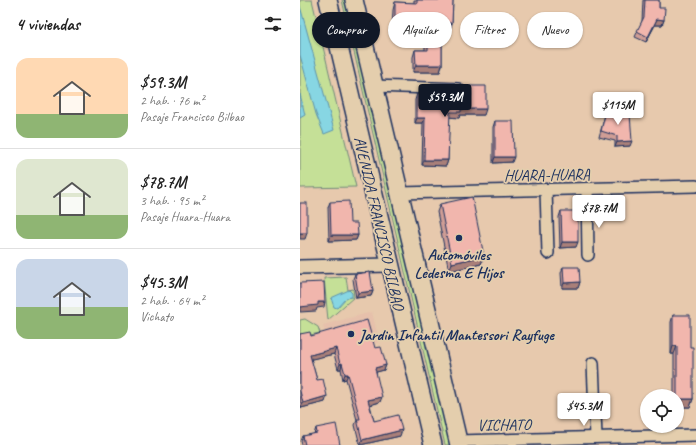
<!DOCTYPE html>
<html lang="es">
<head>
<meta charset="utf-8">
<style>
	:root { --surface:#fff; --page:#f2f2f2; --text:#222; --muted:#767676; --line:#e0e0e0; --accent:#111827 }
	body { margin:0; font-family:Caveat,sans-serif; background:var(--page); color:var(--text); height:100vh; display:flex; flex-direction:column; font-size:15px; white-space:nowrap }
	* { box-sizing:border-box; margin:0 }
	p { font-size:13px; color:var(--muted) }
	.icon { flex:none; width:22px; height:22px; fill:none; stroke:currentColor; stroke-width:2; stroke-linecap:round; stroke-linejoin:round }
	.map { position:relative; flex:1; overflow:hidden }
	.drawer { display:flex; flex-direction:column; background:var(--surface); width:300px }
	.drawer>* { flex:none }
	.hud { position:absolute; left:12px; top:12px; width:324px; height:36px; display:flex; gap:8px }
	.tools { position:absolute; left:340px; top:389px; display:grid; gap:8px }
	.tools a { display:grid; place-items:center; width:44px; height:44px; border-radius:50%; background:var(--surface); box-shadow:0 1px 3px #0004; font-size:20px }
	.price { position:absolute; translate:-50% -34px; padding:0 9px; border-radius:4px; background:#fff; color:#222; font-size:13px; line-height:26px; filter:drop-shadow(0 1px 2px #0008) }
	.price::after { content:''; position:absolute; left:50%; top:24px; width:12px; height:9px; margin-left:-6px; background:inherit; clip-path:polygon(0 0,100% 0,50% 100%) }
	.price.current { background:var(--accent); color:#fff }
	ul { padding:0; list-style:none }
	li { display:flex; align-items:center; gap:12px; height:100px; padding:0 16px }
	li+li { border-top:1px solid var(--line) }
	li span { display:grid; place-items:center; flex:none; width:112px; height:80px; border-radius:12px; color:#555 }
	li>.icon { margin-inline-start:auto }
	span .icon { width:48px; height:48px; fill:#fffc; stroke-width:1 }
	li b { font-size:17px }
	h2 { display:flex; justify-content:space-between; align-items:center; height:48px; padding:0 16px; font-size:17px }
	.chip { padding:0 14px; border-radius:18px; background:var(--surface); box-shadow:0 1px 3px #0004; font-size:14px; line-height:36px }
	.chip.current { background:var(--accent); color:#fff }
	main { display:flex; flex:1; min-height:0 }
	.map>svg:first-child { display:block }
	.built { fill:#e6c0ab }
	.green { fill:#c5e097; stroke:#70887a }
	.water { fill:#87d6e3; stroke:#5c93ae }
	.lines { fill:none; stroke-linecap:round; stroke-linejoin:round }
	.minor-casing { stroke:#1b2f5e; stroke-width:14 }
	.tertiary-casing { stroke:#1b2f5e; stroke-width:16 }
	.primary-casing { stroke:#1b2f5e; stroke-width:20 }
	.minor { stroke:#e4cead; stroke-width:11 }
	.tertiary { stroke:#e4cead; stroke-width:13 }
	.primary { stroke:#e4cead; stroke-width:17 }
	.wall { fill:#cf9d95; stroke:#1b2f5e }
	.shaded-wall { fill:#a97f79; stroke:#1b2f5e }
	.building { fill:#f1b6ad; stroke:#1b2f5e }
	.poi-dot { fill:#1b2f5e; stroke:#e4cead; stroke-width:1.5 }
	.labels { text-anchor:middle; stroke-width:3.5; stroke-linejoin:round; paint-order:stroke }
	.street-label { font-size:16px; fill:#1b2f5e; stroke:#e4cead }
	.poi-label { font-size:16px; font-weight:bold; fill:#1b2f5e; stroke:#e4cead }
</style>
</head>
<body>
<main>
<section class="drawer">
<h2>4 viviendas<svg class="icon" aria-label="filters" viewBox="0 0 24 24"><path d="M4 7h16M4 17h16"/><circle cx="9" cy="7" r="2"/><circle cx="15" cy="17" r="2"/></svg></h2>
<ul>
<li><span style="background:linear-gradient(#ffd9b3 70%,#8fb573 0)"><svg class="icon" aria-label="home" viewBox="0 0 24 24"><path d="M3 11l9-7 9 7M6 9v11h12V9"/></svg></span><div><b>$59.3M</b><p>2 hab. · 76 m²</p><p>Pasaje Francisco Bilbao</p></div></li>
<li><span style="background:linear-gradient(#dfe7d0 70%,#8fb573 0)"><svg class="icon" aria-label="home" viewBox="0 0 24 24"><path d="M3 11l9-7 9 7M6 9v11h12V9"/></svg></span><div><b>$78.7M</b><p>3 hab. · 95 m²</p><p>Pasaje Huara-Huara</p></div></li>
<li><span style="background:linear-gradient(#c9d6e8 60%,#8fb573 0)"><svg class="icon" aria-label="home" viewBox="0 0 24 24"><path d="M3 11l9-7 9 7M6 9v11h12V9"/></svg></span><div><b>$45.3M</b><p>2 hab. · 64 m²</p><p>Vichato</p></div></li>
</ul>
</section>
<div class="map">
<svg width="396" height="445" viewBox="0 0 396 445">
	<rect width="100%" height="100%" fill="#e7c9ad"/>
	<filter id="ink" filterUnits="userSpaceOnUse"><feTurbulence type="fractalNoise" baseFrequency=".025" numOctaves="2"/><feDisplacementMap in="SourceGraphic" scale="8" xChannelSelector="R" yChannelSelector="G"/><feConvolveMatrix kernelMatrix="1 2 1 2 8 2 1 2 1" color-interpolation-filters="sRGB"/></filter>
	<g filter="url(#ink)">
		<path class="built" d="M72,312L79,342L31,355L23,325Z"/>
		<g class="green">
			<path d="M0,0H12L56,187L0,188Z"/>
			<path d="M42,0H46L151,445H145Z"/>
			<path d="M46,277L48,290L53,289L54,297L28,320L24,278Z"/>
			<path d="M5,319L18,327L20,333L0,337V320Z"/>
		</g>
		<g class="water">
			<path d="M0,6L34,130L24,134L16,114L0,55Z"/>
			<path d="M0,94L5,115L0,118Z"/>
			<path d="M49,290L52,293V297L46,298L37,308L34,307L31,298Z"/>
		</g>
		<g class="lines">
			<g class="minor-casing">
				<g id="minor">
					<path d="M74,86L158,89"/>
					<path d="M287,189L288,255"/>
					<path d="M246,190L248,253"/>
					<path d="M99,193L396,186"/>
					<path d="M293,363L296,437"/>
					<path d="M157,441L396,435"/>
				</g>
			</g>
			<g class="tertiary-casing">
				<path id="tertiary" d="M0,267L89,265"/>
			</g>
			<g class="primary-casing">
				<g id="primary">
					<path d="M28,0L133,445"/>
					<path d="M54,0L159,445"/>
				</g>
			</g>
			<use href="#minor" class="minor"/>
			<use href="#tertiary" class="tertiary"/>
			<use href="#primary" class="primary"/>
		</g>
		<g class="wall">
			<path d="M114,0H153L152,23L150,30H142V65L140,72H113V57L115,50H125V30L92,29L93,10L95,2L114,3Z"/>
			<path d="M343,0H359V8L364,20L362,25H355L346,42L335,37L342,21Z"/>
			<path d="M170,86L184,115H160L159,118L149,117L148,160L146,166L122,165L123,123H115V100L117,94L169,96V91Z"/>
			<path d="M306,111L330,146L315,147V141L299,137Z"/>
			<path d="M195,121L212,162L193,163V127Z"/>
			<path d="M30,202L50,223L58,235L56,240L29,241L28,207Z"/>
			<path d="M140,204L184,256L181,264L149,271L137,212Z"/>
			<path d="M261,211L276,247L260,248L259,217Z"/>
			<path d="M263,267L280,282L278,288H262L261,273Z"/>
			<path d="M55,274L73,291L71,296L56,298L53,279Z"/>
			<path d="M373,315L390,347L393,399L390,407H377V396H374V354H371V322Z"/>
			<path d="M0,334L75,348L86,365L84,370L76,372L80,402L70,405L74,421L100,436L60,445L55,425L57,420L46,379L43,380L41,369H38L34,354L11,359L17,380L25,402L1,408L0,404Z"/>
			<path d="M16,428L40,445H2L1,441L3,436L14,434Z"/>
		</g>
		<g class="shaded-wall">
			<path d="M357,19L364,20L362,25H355L346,42Z"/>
			<path d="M95,22H128L125,30L92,29Z"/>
			<path d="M142,23H152L150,30H139Z"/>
			<path d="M116,65H142L140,72H113Z"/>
			<path d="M161,109H186L184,115H160L159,118L148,117L150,112Z"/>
			<path d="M117,118H125L123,123H115Z"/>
			<path d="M332,141L330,146L315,147L317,142Z"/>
			<path d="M195,157H214L212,162L193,163Z"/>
			<path d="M124,160H148L146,166L122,165Z"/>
			<path d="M0,233H7L5,239H0Z"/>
			<path d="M31,235H58L56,240L29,241Z"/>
			<path d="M262,242H278L276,247L260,248Z"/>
			<path d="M184,256L181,264L149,271L152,263Z"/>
			<path d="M280,282L278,288H262L264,283Z"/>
			<path d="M73,291L71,296L56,298L58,293Z"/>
			<path d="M18,302H25L24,307L17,308L16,311L0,312V306Z"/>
			<path d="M373,346H377L374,354H371Z"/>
			<path d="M36,348L34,354L8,360L10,355Z"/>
			<path d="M42,363L41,369H38L40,364Z"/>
			<path d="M86,365L84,370L73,373L75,368Z"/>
			<path d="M45,374H48L46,379L43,380Z"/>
			<path d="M27,396L25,402L1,408L3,403Z"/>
			<path d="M82,397L80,402L66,406L68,400Z"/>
			<path d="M377,399H393L390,407H377Z"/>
			<path d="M102,430L100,436L60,445L62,440Z"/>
		</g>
		<g class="building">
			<path d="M117,0H153L152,23H142V65H116L115,50H128V22H95V2L117,3Z"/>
			<path d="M345,0H359V8H365L364,20L357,19L348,37L337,31L344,17Z"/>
			<path d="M170,86H186V109H161V112H150L148,160H124L125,118H117V94L171,96Z"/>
			<path d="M306,111L321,115L330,114L332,141L317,142V136L301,131Z"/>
			<path d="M195,121H213L214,157H195Z"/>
			<path d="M172,197L184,256L152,263L140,204Z"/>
			<path d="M49,201L50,223H57L58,235H31L30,202Z"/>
			<rect x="0" y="203" width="7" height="30"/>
			<path d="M261,211H278V242H262Z"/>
			<path d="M263,267H279L280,282L264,283Z"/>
			<path d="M70,272L73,291L58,293L55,274Z"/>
			<path d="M24,282L25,302H18V305L0,307V283Z"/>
			<path d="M373,315H390V347H393V399H377V346H373Z"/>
			<path d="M67,320L75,348L81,347L86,365L75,368L82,397L68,400L74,421L98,415L102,430L62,440L57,419H60L48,374H45L42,363L40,364L36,348L10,355L17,380L23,379L27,396L3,403L0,391V334L10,332L11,336Z"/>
			<path d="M36,424L40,445H5L3,436L17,433L16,428Z"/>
		</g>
	</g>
	<g class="poi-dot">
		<circle cx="159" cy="238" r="4"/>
		<circle cx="51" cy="334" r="4"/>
	</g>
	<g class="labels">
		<g class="street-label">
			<text transform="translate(247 174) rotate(-1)" y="6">HUARA-HUARA</text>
			<text transform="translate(80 223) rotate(77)" y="6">AVENIDA FRANCISCO BILBAO</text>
			<text transform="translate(204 424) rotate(-1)" y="6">VICHATO</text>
		</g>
		<g class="poi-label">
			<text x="159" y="260">Automóviles<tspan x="159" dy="18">Ledesma E Hijos</tspan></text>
			<text x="59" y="340" text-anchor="start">Jardin Infantil Mantessori Rayfuge</text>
		</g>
	</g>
</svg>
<div class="tools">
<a><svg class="icon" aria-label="locate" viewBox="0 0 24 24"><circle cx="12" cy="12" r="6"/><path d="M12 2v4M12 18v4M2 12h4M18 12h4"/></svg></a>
</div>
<b class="price current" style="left:145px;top:118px">$59.3M</b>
<b class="price" style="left:318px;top:126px">$115M</b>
<b class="price" style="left:299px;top:229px">$78.7M</b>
<b class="price" style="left:284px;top:427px">$45.3M</b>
<div class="hud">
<a class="chip current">Comprar</a>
<a class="chip">Alquilar</a>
<a class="chip">Filtros</a>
<a class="chip">Nuevo</a>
</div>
</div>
</main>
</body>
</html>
